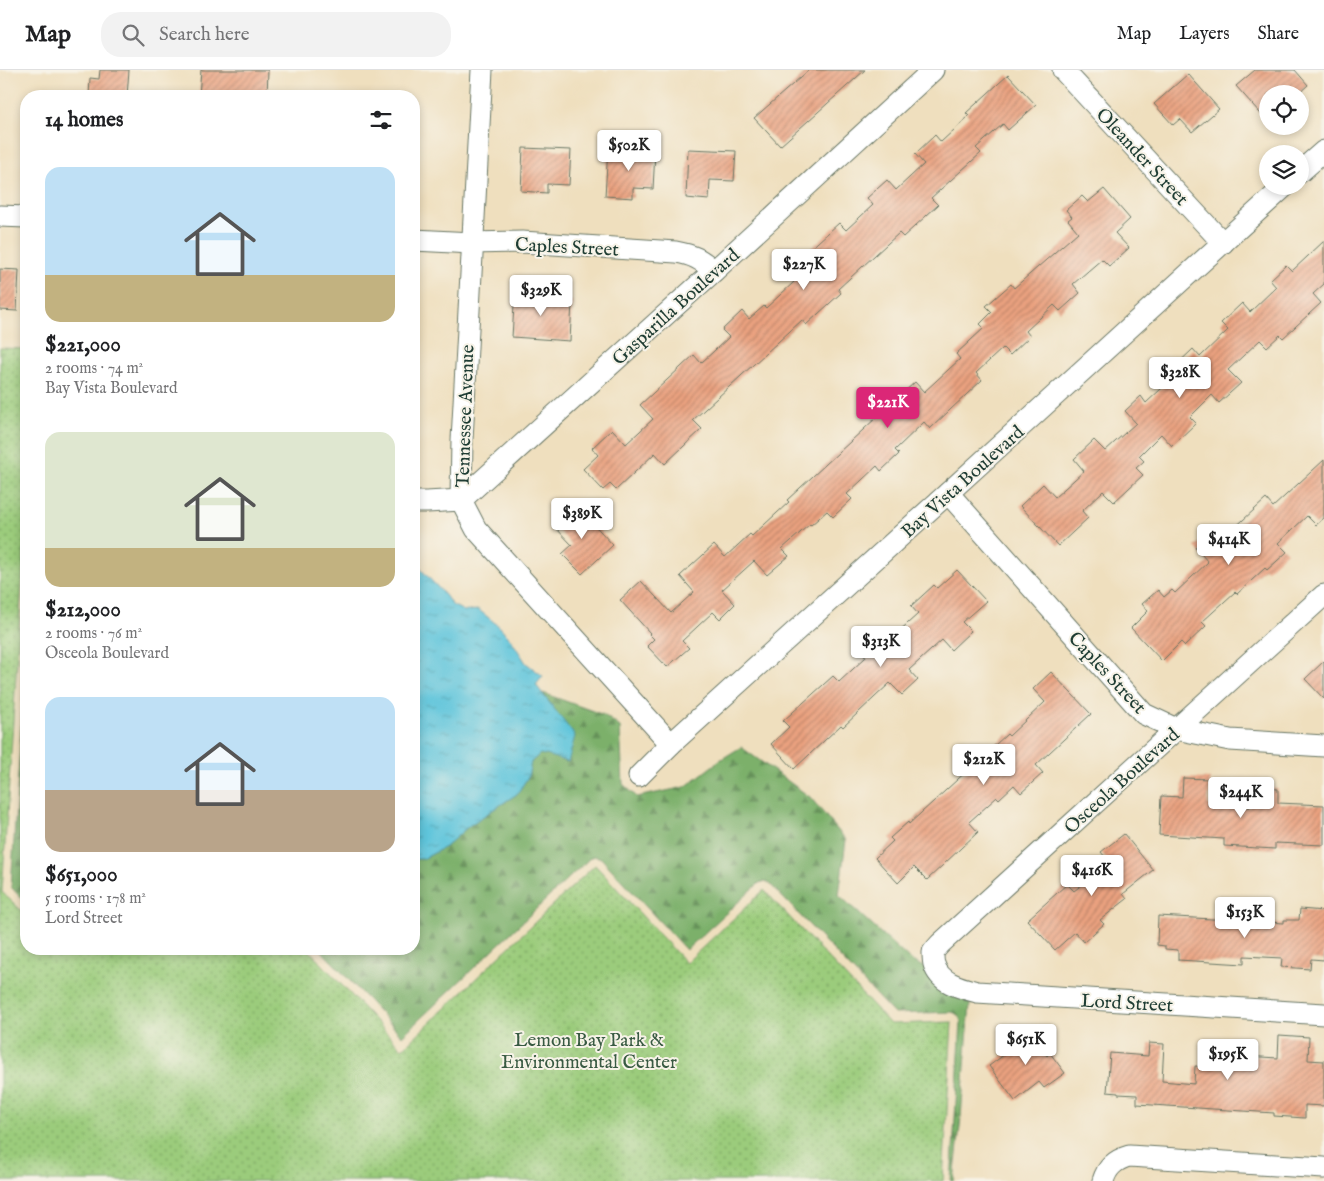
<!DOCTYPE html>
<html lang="en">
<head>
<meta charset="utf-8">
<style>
	:root { --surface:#fff; --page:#f2f2f2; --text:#202124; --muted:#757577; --line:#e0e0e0; --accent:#db2777 }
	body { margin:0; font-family:"IM FELL English",serif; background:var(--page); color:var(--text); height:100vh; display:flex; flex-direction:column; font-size:19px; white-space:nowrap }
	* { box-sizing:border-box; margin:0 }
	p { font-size:16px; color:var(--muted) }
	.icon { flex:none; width:28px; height:28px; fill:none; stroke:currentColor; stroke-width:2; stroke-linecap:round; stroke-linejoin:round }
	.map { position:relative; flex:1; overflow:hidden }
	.sheet { position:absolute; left:20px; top:20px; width:400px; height:865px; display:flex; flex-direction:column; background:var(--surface); border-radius:20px; box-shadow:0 2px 8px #0003 }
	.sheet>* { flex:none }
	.buttons { position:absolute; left:1259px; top:15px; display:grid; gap:10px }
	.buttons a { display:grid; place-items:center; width:50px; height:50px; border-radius:50%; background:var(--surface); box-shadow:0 2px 8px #0003; font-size:25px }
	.price { position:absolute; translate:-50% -42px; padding:0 11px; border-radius:5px; background:#fff; color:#222; font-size:16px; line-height:32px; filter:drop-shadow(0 1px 2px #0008) }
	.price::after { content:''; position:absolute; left:50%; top:30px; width:15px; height:11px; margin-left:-8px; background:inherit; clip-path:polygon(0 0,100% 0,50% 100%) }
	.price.current { background:var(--accent); color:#fff }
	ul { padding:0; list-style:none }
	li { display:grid; align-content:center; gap:10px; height:265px; padding:0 25px }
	li span { display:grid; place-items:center; height:155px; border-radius:15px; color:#555 }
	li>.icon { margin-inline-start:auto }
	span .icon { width:90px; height:90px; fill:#fffc; stroke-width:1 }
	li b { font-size:21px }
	h2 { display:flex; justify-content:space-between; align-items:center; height:60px; padding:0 25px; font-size:21px }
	header { display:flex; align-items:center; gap:30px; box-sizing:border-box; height:70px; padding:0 25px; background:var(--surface); border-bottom:1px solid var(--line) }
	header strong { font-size:24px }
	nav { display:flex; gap:28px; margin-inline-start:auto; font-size:18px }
	.search { width:350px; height:45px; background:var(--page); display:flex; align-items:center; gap:12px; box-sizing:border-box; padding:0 18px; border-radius:20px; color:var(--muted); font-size:19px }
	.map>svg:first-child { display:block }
	.green { fill:url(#green-dots); stroke:#5d8458 }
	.forest { fill:url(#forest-firs); stroke:#4e7650 }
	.water { fill:url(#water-ripples); stroke:#3e8188 }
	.building { fill:url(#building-hatch) }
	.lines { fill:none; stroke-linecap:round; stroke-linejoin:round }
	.street-casing { stroke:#687664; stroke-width:23 }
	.street { stroke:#fff; stroke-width:21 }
	.labels { text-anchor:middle; stroke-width:4; stroke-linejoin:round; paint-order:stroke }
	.street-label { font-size:19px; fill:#1f3d34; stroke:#f7f3e8 }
	.park-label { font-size:19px; fill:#385a42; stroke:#f7f3e8 }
</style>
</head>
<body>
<header>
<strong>Map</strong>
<div class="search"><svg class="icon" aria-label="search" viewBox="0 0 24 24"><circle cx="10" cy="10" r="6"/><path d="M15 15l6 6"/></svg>Search here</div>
<nav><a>Map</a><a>Layers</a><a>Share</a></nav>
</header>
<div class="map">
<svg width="1324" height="1111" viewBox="0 0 1324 1111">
	<defs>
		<pattern id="green-dots" width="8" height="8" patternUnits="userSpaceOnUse" patternTransform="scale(1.25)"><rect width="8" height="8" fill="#9bcc7b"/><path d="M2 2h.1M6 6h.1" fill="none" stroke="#7ea766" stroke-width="1.8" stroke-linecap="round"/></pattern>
		<pattern id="forest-firs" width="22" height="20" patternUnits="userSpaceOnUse" patternTransform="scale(1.25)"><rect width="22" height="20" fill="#7cb06b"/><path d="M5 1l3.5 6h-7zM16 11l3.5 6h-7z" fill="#659059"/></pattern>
		<pattern id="water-ripples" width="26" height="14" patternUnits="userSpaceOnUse" patternTransform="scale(1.25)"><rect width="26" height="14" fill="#5ec5db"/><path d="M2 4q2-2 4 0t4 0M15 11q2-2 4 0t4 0" fill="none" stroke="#4da1b2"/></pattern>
		<pattern id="building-hatch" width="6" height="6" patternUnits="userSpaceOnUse" patternTransform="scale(1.25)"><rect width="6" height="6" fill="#eaa17f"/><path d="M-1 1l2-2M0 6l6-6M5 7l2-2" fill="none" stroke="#bd8469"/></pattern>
	</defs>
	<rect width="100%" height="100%" fill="#f7f3e8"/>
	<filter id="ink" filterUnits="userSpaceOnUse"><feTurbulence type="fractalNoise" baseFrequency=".02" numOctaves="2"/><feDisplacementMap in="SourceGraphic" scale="10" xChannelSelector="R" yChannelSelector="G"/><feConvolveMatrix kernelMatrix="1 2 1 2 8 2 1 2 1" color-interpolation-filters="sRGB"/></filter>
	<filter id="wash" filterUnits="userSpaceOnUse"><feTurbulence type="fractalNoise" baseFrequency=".0096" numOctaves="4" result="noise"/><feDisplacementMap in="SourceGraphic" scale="20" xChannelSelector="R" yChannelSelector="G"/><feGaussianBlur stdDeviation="1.12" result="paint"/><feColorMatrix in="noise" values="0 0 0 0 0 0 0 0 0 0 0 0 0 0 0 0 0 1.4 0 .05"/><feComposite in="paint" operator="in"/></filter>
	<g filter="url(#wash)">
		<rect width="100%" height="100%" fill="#efdfbe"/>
		<path class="green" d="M0,278L26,279V451L2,822L26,845V879H308L402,979L595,795L686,893L764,820L890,954L952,952L943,1111H0Z"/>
		<g class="forest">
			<path d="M26,581V833L11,817Z"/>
			<path d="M543,623L604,645L620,657L623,714L637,727L685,717L720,690L741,677L810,727L846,770L839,825L910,890L971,921L961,1047L954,1111H951L961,952C959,946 958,944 952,942L894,944L770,814L766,811L759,813L686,880L601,788L596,786L591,787L402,966L320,879H414V789H423L445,777L470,755L517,724L528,707L531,692L540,684H546L567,692L560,647Z"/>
		</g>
		<path class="water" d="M414,485L417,495L445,525L452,535L464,541L479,540L500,557L512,571L526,593L543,606L536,615L575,666L568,692L546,685L540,684L531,692L528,707L517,724L470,755L445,777L423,789H414Z"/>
		<g id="blocks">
			<g class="building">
				<path d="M100,0H129L127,26H89L90,8L99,9Z"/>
				<path d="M201,0H268L267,26L229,25V26H199Z"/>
				<path d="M809,0H865L780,76L754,48Z"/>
				<path d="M1255,0H1295L1308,15L1298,24H1268V52L1236,16Z"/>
				<path d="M1188,4L1219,39L1192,62L1180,49L1173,55L1154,34Z"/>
				<path d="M1008,5L1036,35L1008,60L1003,54L976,78L981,83L931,128L938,135L903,167L899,163L838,219L841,223L806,255L802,250L693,350L702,359L665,394L655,383L616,420L610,414L603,420L583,399L598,385L592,378L612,359L626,374L653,349L640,335L694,285L701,293L729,267L722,260L742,241L749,249L764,236L766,238L794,212L785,202L839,153L846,160L873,135L867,128L887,110L896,120L924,94L915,84L935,65L941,72L969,46L966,43Z"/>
				<path d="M523,78L571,80L569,115L547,114V123L521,121Z"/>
				<path d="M608,79L655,82L653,119L633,118V128L605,126Z"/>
				<path d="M688,79L736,81L734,111L710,110L709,130L686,128Z"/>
				<path d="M1104,119L1130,149L1115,163L1129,178L1109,196L1102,189L1073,214L1080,223L1060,241L1054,235L1026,261L1030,266L1010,285L1003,278L976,303L982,310L950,340L930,359L924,352L895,380L899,384L881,401L877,396L847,424L852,429L833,447L827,441L811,455L810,454L782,479L789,486L767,505L754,491L722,520L735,534L720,549L713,542L682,571L689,578L667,597L647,576L654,569L649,564L650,563L620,530L641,511L671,543L694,522L680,506L714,475L725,487L750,464L752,466L789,432L787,430L915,312L924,322L960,289L956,284L984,258L980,254L992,242L986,236L1011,214L1014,218L1078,162L1068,150L1072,147L1066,140L1082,126L1088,132Z"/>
				<path d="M1324,171V214L1313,224L1321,233L1283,268L1280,265L1267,277L1260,270L1228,300L1241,313L1219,333L1212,325L1190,347L1196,353L1172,376L1161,364L1139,386L1144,391L1136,398L1143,405L1114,432L1103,421L1082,441L1088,448L1058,476L1020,436L1043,414L1055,427L1084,401L1074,389L1094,370L1105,381L1136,353L1125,341L1141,326L1146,333L1177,304L1172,299L1193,279L1200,287L1228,260L1221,253L1242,233L1250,242L1276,217L1270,210L1286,195L1292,201Z"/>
				<path d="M0,199L19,200L17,241L0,240Z"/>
				<path d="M515,220L544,222L543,229L572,231L570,271L512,267Z"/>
				<path d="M1324,390V448L1316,455L1307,446L1278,473L1287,482L1267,500L1265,498L1237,524L1235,522L1202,552L1206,556L1185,576L1181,572L1162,591L1131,558L1148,541L1142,534L1158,520L1164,527L1172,520L1175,523L1208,492L1195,477L1211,462L1220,471L1266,429L1273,437Z"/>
				<path d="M576,435L613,475L582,504L562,484L572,475L554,456Z"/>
				<path d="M957,500L986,531L962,552L971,561L951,580L942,570L909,600L918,610L902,625L890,613L843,657L841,655L794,699L771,674L789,657L783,651L833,606L839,612L866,587L864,584L881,568L886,573L918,544L911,536L934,515L937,518Z"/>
				<path d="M1324,591V629L1305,609Z"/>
				<path d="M1051,602L1091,644L1036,695L1043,703L1021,723L1014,715L999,729L997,727L969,752L978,762L927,810L914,797L898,813L875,788L893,771L890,768L908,752L909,754L1007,664L1009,666L1045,632L1033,619Z"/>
				<path d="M1183,708L1210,709L1208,735L1250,737L1251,717L1278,719V733L1324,735V775L1275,773V779L1224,776V769L1159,765L1161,726L1182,727Z"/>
				<path d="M1124,764L1153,800L1123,824L1127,829L1100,850L1104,854L1084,872L1075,862L1055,880L1027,850L1067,814L1074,821L1110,793L1101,782Z"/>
				<path d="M1300,839L1324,841V890L1311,889L1310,899L1281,897L1282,888L1244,886V894L1178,890V880L1165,879V876L1157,875L1158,846L1284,853V850H1299Z"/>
				<path d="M1024,956L1047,986L1050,983L1065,1003L1044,1018L1039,1012L1015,1031L989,996L1020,973L1013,964Z"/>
				<path d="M1279,965L1309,967L1308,990L1324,991V1036L1305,1035V1048L1274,1046V1043L1137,1034V1025L1118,1024V1023L1107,1022L1110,983L1148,986L1149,973L1164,974L1162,1011L1194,1014L1195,996L1227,998L1228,985L1278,988Z"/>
			</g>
		</g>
	</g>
	<g filter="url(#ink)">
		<use href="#blocks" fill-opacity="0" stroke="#687664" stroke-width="1"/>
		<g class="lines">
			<g class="street-casing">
				<g id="street">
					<path d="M482,0L462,370L461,430L476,459L671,674"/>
					<path d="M1063,0L1223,173"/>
					<path d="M1300,102L1324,81"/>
					<path d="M0,146L26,147"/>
					<path d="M414,170L472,173L522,172L676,182C693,185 701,189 714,201"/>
					<path d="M948,423L1144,644L1176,659L1230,670L1324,676"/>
					<path d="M414,432H427L461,430L714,201L933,0"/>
					<path d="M1324,525L940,874L933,882C933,886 933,891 934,894C939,913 961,918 977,922L1324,944"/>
					<path d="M639,706L671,674L948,423L1285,116"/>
					<path d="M1103,1111C1107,1097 1115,1090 1129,1086L1324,1098"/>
				</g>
			</g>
			<use href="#street" class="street"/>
		</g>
	</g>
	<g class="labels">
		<g class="street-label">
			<text transform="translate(1143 86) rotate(47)" y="7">Oleander Street</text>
			<text transform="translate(567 176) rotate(3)" y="7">Caples Street</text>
			<text transform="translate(675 236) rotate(-42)" y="7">Gasparilla Boulevard</text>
			<text transform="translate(464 346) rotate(-88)" y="7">Tennessee Avenue</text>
			<text transform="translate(962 411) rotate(-42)" y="7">Bay Vista Boulevard</text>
			<text transform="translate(1108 602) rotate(47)" y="7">Caples Street</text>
			<text transform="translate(1121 710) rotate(-42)" y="7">Osceola Boulevard</text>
			<text transform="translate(1127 932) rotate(3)" y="7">Lord Street</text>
		</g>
		<g class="park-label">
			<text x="589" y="976">Lemon Bay Park &amp;<tspan x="589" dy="22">Environmental Center</tspan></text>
		</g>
	</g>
</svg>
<div class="buttons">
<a><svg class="icon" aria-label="locate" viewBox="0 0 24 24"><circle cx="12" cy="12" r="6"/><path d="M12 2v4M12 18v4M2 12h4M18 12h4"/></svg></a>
<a><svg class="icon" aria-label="layers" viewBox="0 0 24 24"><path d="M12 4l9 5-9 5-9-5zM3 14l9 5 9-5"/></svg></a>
</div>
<b class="price" style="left:629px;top:102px">$502K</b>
<b class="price" style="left:804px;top:221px">$227K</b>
<b class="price" style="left:541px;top:247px">$329K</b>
<b class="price" style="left:1180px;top:329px">$328K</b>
<b class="price current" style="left:888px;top:359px">$221K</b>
<b class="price" style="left:582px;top:470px">$389K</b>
<b class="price" style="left:1229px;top:496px">$414K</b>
<b class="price" style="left:881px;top:598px">$313K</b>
<b class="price" style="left:984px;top:716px">$212K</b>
<b class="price" style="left:1241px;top:749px">$244K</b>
<b class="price" style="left:1092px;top:827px">$416K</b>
<b class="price" style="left:1245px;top:869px">$153K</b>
<b class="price" style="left:1026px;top:996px">$651K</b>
<b class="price" style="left:1228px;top:1011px">$195K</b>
<section class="sheet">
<h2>14 homes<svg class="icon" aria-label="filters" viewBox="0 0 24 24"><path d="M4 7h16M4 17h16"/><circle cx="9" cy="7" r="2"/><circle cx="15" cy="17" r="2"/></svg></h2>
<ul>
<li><span style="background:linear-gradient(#bfe0f5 70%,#c2b280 0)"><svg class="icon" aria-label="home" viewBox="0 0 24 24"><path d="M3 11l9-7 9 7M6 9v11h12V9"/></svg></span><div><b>$221,000</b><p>2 rooms · 74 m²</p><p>Bay Vista Boulevard</p></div></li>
<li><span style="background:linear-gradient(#dfe7d0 75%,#c2b280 0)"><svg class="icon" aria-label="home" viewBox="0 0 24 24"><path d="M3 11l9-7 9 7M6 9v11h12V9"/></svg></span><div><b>$212,000</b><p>2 rooms · 76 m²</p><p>Osceola Boulevard</p></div></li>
<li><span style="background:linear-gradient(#bfe0f5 60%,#b9a48a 0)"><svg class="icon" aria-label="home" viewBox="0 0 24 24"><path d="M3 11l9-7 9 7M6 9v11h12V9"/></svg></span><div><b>$651,000</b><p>5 rooms · 178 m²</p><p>Lord Street</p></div></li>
</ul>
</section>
</div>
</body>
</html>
